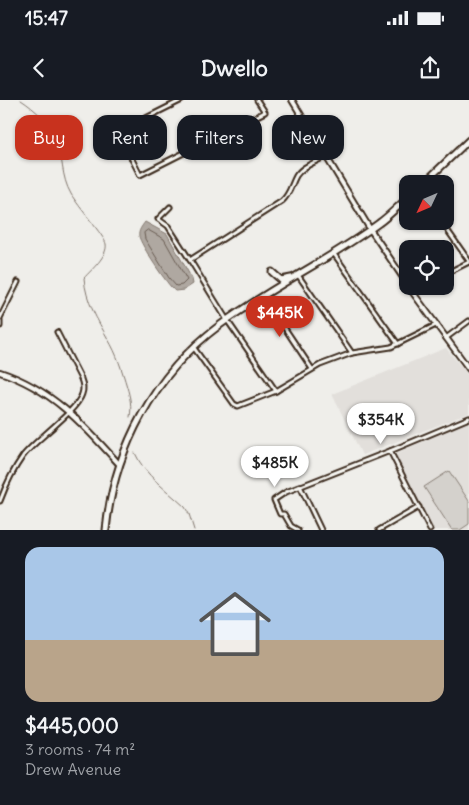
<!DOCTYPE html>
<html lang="en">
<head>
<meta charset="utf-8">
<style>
	:root { --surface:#171b24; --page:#20242c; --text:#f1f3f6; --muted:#9ea1a6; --accent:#c8321e }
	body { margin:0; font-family:Delius,sans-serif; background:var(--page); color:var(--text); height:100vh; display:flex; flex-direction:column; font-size:19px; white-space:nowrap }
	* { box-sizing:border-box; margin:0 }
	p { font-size:16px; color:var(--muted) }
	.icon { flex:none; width:28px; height:28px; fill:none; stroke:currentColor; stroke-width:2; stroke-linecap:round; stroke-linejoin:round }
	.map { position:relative; height:430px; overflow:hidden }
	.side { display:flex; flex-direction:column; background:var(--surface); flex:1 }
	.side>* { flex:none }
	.hud { position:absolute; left:15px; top:15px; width:440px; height:45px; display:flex; gap:10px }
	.needle { width:32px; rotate:226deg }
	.buttons { position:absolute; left:399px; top:75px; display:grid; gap:10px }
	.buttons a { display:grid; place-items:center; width:55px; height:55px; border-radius:10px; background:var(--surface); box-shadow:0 1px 4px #0004; font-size:25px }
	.price { position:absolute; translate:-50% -42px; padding:0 11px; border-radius:18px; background:#fff; color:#222; font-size:16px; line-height:32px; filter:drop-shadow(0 1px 2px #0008) }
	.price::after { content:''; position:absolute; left:50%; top:30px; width:15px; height:11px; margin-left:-8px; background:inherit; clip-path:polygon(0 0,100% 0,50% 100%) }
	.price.active { background:var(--accent); color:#fff }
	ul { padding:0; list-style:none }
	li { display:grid; align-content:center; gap:10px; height:265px; padding:0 25px }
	li span { display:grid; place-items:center; height:155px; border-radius:15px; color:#555 }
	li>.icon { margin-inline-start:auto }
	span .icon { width:90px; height:90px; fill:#fffc; stroke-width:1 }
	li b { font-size:21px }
	.tag { padding:0 18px; border-radius:15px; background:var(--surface); box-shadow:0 1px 4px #0004; font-size:18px; line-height:45px }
	.tag.active { background:var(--accent); color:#fff }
	.status { display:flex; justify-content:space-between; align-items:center; height:35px; padding:0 25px; background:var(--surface); direction:ltr }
	.status svg { height:14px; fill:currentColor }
	header { display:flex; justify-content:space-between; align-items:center; height:65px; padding:0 25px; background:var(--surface); font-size:22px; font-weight:800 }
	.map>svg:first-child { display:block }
	.built { fill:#e2dfdb }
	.green { fill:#d4d1cc; stroke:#887e75 }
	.water { fill:#afa8a1; stroke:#81766d }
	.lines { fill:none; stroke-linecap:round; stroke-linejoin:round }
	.shore { stroke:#695c52; stroke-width:1 }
	.stream { stroke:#81766d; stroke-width:1 }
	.minor-casing { stroke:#3b2a1e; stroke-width:7 }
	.secondary-casing { stroke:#3b2a1e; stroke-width:8 }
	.trunk-casing { stroke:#3b2a1e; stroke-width:9 }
	.minor { stroke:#f6f6f2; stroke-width:3 }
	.secondary { stroke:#f6f6f2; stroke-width:4 }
	.trunk { stroke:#f6f6f2; stroke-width:5 }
</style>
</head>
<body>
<div class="status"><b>15:47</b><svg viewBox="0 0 49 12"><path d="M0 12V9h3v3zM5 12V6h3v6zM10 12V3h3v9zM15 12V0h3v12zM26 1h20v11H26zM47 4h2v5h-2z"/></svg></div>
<header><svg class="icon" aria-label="back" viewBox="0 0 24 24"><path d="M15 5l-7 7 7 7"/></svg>Dwello<svg class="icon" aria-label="share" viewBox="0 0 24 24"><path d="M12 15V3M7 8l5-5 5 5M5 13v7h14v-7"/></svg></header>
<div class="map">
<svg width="469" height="430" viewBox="0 0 469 430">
	<rect width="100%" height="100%" fill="#efeeea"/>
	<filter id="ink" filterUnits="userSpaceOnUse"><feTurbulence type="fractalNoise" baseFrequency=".02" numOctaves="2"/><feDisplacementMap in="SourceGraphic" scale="10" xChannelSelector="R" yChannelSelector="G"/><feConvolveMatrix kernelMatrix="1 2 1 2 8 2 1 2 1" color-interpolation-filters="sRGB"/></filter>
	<g filter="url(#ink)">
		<g class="built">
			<path d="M446,248L469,276V313L362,355L332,294Z"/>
			<path d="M469,321V430H434L397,358V353Z"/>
		</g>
		<path class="green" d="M449,371L469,401V424L460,430H452L424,387Z"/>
		<path class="water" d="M145,122L167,134L192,179L193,184L184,190L175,191C168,186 140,144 139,136C138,131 142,126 145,122Z"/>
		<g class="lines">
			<path class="shore" d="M148,130L164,139L187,180L182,185L176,186L169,178L145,139L144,133Z"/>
			<g class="stream">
				<path d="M21,0C35,9 51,24 57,39C63,57 61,77 71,94C77,105 105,137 106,144C108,156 91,170 84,178C86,202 97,219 108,239C117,254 122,270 127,287C130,297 132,306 130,317"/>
				<path d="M135,353C145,376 167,390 185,407L189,414L194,430"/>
			</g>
			<g class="minor-casing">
				<g id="minor">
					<path d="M182,0L118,32L140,75L265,12L257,0"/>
					<path d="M170,107L158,119L168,126L190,160"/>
					<path d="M441,121L469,161"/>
					<path d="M334,154L398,244"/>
					<path d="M445,174L469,162"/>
					<path d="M298,175L352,253"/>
					<path d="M412,191L421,186"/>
					<path d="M264,197L312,269"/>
					<path d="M0,218L18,182"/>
					<path d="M0,221V226"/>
					<path d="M446,238L469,221"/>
					<path d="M194,248L234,304L238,306L276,291L320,265L352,253L391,247L436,225"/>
					<path d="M276,291L227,220L190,160L282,101C290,94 291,85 296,76C302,66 316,62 326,56"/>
					<path d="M390,351L430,430"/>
					<path d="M300,386L321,430"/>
					<path d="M0,401C6,385 13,370 23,356C36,339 77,311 82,294C84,289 83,284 81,279L57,232"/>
					<path d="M298,430L291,426L284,414H280L274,400L286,392L390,351L469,318"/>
					<path d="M379,430L419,407"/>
				</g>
			</g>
			<g class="secondary-casing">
				<g id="secondary">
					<path d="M292,0L370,129L408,185"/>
					<path d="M408,186L469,269"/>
					<path d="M0,272C52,289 84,325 119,364"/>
				</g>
			</g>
			<g class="trunk-casing">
				<g id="trunk">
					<path d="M423,84L469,40"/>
					<path d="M272,172L281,180L291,178"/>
					<path d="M106,430C114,349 154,274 220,225C271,187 329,160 379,123C389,116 398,106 408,98"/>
				</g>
			</g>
			<use href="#minor" class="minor"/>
			<use href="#secondary" class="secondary"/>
			<use href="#trunk" class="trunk"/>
		</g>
	</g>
</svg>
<div class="buttons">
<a><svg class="needle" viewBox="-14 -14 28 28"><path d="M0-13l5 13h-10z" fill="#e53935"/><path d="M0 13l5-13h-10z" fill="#9ea1a6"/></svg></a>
<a><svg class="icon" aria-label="locate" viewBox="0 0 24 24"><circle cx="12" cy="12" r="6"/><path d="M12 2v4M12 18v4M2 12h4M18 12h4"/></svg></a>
</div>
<b class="price active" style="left:280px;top:238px">$445K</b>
<b class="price" style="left:381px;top:345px">$354K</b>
<b class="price" style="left:275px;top:388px">$485K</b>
<div class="hud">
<a class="tag active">Buy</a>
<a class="tag">Rent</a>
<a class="tag">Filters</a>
<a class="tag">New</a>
</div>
</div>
<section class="side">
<ul>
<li><span style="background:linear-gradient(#a9c7e8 60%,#b9a48a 0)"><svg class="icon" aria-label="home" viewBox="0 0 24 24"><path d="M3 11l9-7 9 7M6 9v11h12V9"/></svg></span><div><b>$445,000</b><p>3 rooms · 74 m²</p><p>Drew Avenue</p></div></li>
</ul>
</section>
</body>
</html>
